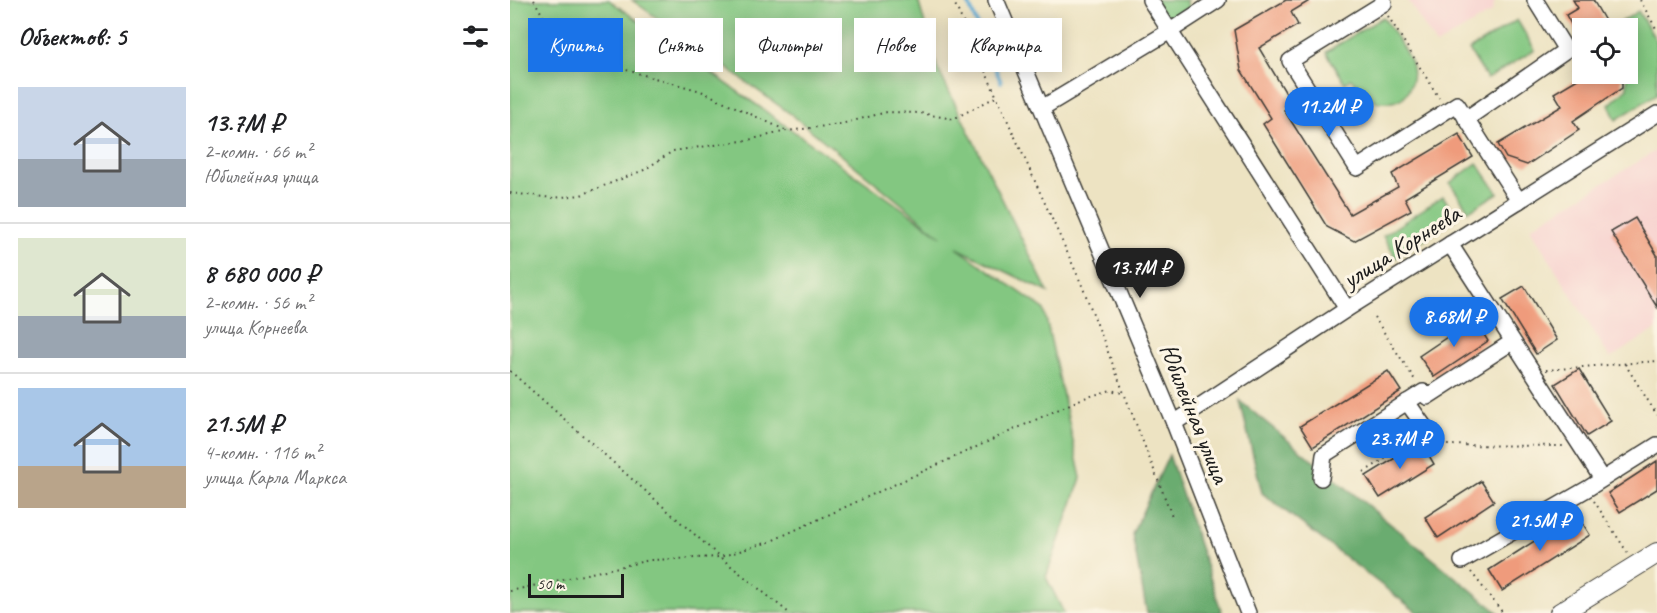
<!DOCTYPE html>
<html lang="ru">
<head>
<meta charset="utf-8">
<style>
	:root { --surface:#fff; --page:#f6f6f6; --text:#202124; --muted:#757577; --line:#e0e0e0; --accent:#1a73e8 }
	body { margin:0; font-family:Caveat,sans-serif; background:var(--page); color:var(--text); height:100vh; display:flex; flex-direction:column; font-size:22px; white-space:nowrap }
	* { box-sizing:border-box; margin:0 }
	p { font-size:20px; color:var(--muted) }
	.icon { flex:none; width:33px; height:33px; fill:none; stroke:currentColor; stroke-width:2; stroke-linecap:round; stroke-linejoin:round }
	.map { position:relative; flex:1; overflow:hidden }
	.side { display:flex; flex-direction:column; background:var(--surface); width:510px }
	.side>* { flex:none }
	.guide { position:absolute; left:18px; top:18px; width:570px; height:54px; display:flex; gap:12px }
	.tools { position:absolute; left:1062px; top:18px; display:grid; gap:12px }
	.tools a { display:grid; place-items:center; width:66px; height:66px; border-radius:0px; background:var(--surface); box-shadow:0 3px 15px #0003; font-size:30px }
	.scale { position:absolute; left:18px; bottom:15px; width:96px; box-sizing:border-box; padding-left:6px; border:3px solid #1c1c1c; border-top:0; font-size:16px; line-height:21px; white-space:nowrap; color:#1c1c1c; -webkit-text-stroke:4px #fcf5e5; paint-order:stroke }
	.price { position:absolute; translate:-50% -51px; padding:0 14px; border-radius:21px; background:var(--accent); color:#fff; font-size:20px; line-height:39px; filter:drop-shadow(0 2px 3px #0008) }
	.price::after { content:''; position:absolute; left:50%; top:36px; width:18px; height:14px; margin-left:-9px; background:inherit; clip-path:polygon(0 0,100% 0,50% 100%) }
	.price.on { background:#222; color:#fff }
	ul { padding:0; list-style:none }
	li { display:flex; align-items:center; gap:18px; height:150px; padding:0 18px }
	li+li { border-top:2px solid var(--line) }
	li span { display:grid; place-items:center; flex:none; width:168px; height:120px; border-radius:0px; color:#555 }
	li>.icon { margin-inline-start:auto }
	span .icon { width:72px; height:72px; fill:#fffc; stroke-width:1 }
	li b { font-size:26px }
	h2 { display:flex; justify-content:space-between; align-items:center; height:72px; padding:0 18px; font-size:26px }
	.chip { padding:0 21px; border-radius:0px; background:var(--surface); box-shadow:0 3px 15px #0003; font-size:21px; line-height:54px }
	.chip.on { background:var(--accent); color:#fff }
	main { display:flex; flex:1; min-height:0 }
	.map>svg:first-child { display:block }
	.built { fill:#f7d0ce }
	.green { fill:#83c781; stroke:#50724e; stroke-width:1.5 }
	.forest { fill:#6aac6f; stroke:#436446; stroke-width:1.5 }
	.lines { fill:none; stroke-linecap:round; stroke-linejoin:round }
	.stream { stroke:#5aaad5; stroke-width:4 }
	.building { fill:#ef9b7c }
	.minor-casing { stroke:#3b3a35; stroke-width:18 }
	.major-casing { stroke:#3b3a35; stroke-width:22 }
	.path { stroke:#3b3a35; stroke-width:2; stroke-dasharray:1.5 4.5; stroke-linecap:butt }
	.minor { stroke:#fff; stroke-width:15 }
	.major { stroke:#fff; stroke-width:20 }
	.labels { text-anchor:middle; stroke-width:6; stroke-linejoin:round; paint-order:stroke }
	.street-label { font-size:26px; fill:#1c1c1c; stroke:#fcf5e5 }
</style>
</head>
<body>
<main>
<section class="side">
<h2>Объектов: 5<svg class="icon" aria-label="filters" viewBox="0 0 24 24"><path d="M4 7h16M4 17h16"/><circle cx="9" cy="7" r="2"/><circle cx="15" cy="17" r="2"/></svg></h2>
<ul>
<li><span style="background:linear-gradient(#c9d6e8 60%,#9aa5b1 0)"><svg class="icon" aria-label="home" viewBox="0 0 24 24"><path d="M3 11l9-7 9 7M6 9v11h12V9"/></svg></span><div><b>13.7M ₽</b><p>2-комн. · 66 m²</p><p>Юбилейная улица</p></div></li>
<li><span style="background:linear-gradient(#dfe7d0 65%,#9aa5b1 0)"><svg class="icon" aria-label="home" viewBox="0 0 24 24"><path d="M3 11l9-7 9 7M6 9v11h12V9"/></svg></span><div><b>8 680 000 ₽</b><p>2-комн. · 56 m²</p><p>улица Корнеева</p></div></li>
<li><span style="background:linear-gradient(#a9c7e8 65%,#b9a48a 0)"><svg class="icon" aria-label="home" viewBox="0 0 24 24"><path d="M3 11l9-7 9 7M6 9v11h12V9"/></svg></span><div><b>21.5M ₽</b><p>4-комн. · 116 m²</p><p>улица Карла Маркса</p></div></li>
</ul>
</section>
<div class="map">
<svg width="1147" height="613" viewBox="0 0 1147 613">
	<rect width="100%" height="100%" fill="#fcf5e5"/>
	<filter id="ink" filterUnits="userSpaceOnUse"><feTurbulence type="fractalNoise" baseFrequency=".0167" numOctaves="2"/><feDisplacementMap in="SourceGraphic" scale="12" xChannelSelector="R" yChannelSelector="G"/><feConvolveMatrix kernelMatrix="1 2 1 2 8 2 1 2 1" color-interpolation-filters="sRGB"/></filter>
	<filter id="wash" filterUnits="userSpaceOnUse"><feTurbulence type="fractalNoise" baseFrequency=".008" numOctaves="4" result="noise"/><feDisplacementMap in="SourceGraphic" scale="24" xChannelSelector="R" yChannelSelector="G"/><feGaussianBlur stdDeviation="1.35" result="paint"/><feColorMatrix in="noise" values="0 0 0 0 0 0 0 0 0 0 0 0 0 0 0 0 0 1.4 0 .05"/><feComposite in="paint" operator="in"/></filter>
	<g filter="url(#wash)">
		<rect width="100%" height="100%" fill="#ede3c2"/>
		<g class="built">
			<path d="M898,0H985L982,12L926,45Z"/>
			<path d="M1147,150V329L1100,358L1020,228Z"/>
		</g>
		<g class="green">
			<path d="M0,0H99L431,236L282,115L122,0H408L427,67L538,292L447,248L534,309L571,478L536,577L554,613H0Z"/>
			<path d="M645,0H678L676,2L679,7L661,19L654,17Z"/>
			<path d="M1128,11L1147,42V94L1106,120L1099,105L1117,88L1118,28H1104V27Z"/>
			<path d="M873,17C882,31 893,46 900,61C906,74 901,97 886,101C880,103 873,102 867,102L841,79L835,83L816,52Z"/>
			<path d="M1007,20L1025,50L977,79L959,50Z"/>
			<path d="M967,163L988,193L959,211L940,183Z"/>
			<path d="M933,196L947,218L886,258L873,236Z"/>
		</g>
		<g class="forest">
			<path d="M730,401L989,613H908L752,493Z"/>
			<path d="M659,455L712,613H637L622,534Z"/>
		</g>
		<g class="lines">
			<path class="stream" d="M457,0L491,82"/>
		</g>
		<g id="blocks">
			<g class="building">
				<path d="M776,0H801L781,12L788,25L749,48L783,105L774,110L840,214L888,187L882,174L949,134L963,157L895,198L901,210L844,241L817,227L753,124L761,118L731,70L724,30Z"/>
				<path d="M1063,0H1083L1099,28H1072V44L1056,15L1068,8Z"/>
				<path d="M1076,74H1112V88L1063,121L1069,130L1017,165L996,158L988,144L1052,106L1044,93Z"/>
				<path d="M1125,218L1147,255V307L1101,232Z"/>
				<path d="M1014,286L1047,340L1026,354L992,299Z"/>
				<path d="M964,319L978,341L924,377L909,356Z"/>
				<path d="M1069,369L1101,421L1077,436L1045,384Z"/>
				<path d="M878,371L891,391L803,447L790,426Z"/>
				<path d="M911,442L924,464L870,498L856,476Z"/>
				<path d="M1147,461V489L1110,512L1098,493Z"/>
				<path d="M971,481L984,501L928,538L915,517Z"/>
				<path d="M1067,514L1080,535L992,591L979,570Z"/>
			</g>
		</g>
	</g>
	<g filter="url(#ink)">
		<use href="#blocks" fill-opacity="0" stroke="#3b3a35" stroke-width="1.5"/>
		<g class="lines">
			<g class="minor-casing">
				<g id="minor">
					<path d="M486,0L664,423L738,613"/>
					<path d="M640,0L837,309"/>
					<path d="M873,0L874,3L780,61L847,168L947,104L1009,201"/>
					<path d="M532,108L660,31L708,0"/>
					<path d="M956,119L1056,50L1025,0"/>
					<path d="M940,244L1092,479"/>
					<path d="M897,402L918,432"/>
					<path d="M664,423L837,309L1147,114"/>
					<path d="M811,478L814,455L913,392L917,397L1002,342"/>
					<path d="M952,561L1077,489L1147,445"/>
				</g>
			</g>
			<g class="major-casing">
				<path id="major" d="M1050,613L1147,553"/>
			</g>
			<g class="path">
				<path d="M24,0L40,28L109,68L191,91L277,131"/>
				<path d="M443,0L571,283L662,516"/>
				<path d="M1130,0L1147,30"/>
				<path d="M878,16L929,98"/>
				<path d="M0,193L43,198L71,195L134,170L163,151L238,140L277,131L331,124L377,112L410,113L443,119L486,97"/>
				<path d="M864,317L905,380"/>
				<path d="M1115,364L1147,415"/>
				<path d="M1036,370L1147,361"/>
				<path d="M0,371L210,557L279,613"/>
				<path d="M926,443L928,445L1054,446"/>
				<path d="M854,472L907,439"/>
				<path d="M1084,501L1117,552"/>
				<path d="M961,572L993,613"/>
				<path d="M0,591L140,560L210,557L259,542L571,399L601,390L615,394"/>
			</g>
			<use href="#minor" class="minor"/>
			<use href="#major" class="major"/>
		</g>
	</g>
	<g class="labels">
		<g class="street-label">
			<text transform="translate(891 246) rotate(-32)" y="9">улица Корнеева</text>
			<text transform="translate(685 413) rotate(68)" y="9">Юбилейная улица</text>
		</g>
	</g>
</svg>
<div class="tools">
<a><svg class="icon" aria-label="locate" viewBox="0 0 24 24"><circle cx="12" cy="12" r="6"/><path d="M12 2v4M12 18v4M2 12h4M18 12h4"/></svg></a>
</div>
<div class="scale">50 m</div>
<b class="price" style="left:819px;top:138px">11.2M ₽</b>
<b class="price on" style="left:630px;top:299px">13.7M ₽</b>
<b class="price" style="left:944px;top:348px">8.68M ₽</b>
<b class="price" style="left:890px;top:470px">23.7M ₽</b>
<b class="price" style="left:1030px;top:552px">21.5M ₽</b>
<div class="guide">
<a class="chip on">Купить</a>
<a class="chip">Снять</a>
<a class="chip">Фильтры</a>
<a class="chip">Новое</a>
<a class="chip">Квартира</a>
</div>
</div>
</main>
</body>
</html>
